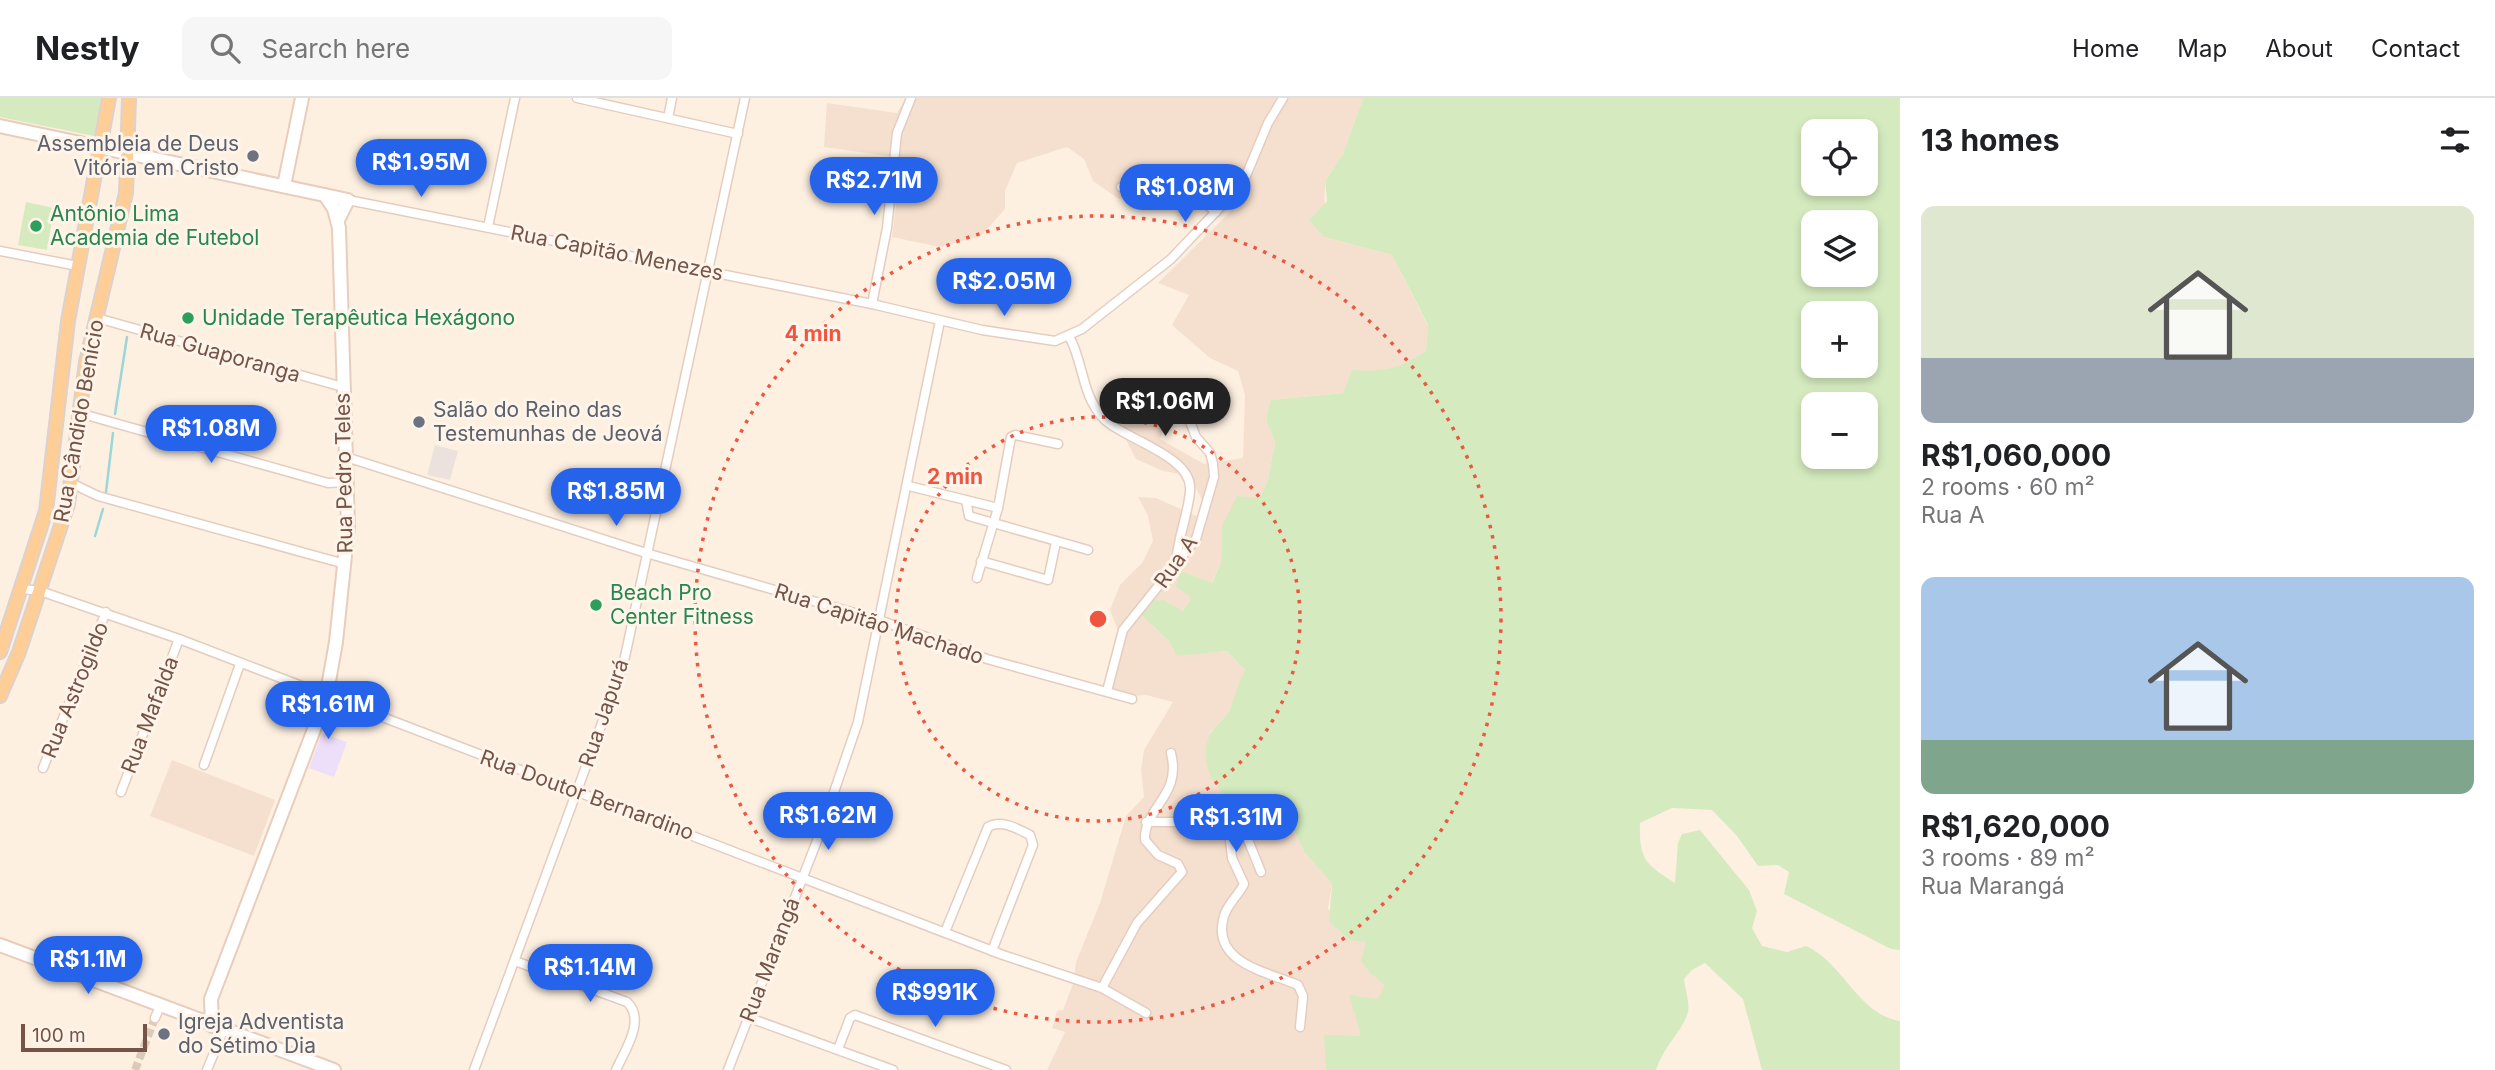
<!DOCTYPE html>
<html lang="en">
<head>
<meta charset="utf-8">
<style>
	:root { --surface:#fff; --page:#f6f6f6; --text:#202124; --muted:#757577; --line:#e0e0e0; --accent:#2563eb }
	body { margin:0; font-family:Inter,sans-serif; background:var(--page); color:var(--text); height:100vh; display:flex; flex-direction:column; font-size:26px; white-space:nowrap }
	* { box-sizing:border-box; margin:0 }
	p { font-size:23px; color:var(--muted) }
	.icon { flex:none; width:38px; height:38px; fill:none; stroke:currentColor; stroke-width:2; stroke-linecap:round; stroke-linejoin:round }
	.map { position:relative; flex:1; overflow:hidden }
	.side { display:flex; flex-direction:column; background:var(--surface); width:595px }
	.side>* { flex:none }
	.tools { position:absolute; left:1801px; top:21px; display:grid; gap:14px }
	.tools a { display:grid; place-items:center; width:77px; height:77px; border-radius:14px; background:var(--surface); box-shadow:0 4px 10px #0003; font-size:35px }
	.scale { position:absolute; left:21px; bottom:18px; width:126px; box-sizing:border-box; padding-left:7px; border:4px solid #765347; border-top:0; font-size:19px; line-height:24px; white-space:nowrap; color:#765347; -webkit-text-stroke:5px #fff4e9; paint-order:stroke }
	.price { position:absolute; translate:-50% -60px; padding:0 16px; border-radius:24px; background:var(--accent); color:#fff; font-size:23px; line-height:46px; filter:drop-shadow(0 2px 4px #0008) }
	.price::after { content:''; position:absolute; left:50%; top:42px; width:21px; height:16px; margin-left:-10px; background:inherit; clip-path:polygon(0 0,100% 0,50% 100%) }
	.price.selected { background:#222; color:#fff }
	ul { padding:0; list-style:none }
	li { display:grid; align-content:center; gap:14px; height:371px; padding:0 21px }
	li span { display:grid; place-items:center; height:217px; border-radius:14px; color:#555 }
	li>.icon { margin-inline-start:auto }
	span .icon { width:126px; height:126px; fill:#fffc; stroke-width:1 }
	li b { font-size:30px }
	h2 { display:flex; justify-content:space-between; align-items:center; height:84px; padding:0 21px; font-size:30px }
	header { display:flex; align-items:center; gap:42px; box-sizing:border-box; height:98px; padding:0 35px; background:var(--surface); border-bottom:2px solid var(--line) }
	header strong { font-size:33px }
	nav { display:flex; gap:38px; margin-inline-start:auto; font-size:24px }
	.search { width:490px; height:63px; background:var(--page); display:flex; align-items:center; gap:18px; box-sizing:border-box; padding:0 24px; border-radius:14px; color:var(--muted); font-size:26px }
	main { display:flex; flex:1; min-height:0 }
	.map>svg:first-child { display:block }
	.residential { fill:#f5e0cf }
	.industrial { fill:#ece2dd }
	.education { fill:#eddef9 }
	.green { fill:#d5ebbf; fill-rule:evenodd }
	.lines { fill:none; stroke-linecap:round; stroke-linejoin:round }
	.stream { stroke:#9bd6da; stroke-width:2.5 }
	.street-tunnel { stroke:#dbc9ba; stroke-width:8; stroke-dasharray:8 4; stroke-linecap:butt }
	.street-casing { stroke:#e4cdc0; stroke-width:11 }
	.secondary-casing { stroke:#e9cdbc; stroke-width:16 }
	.primary-casing { stroke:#dbd2cf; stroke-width:16 }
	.street { stroke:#fff; stroke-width:8 }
	.secondary { stroke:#fff; stroke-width:12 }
	.primary { stroke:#ffce97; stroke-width:12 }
	.ring { fill:none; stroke:#ed5640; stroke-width:3.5; stroke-dasharray:3.5 7 }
	.worship-dot { fill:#6b7280; stroke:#fff4e9; stroke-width:2.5 }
	.leisure-dot { fill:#2e9e5b; stroke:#fff4e9; stroke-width:2.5 }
	.labels { text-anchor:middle; stroke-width:6; stroke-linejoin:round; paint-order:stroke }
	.worship-label { font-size:21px; fill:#5b616d; stroke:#fff4e9; text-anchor:start }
	.leisure-label { font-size:21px; fill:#27864d; stroke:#fff4e9; text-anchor:start }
	.street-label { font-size:21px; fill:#765347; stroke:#fff4e9 }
	.centre { fill:#ed5640; stroke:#fff4e9; stroke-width:3.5 }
	.ring-label { font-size:21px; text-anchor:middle; font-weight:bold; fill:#ed5640; stroke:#fff4e9; stroke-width:6; stroke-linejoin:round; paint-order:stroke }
</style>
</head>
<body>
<header>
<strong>Nestly</strong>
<div class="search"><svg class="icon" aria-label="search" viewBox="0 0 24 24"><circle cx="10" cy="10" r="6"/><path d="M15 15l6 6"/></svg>Search here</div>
<nav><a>Home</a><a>Map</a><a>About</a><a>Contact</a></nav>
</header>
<main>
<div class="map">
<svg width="1900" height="972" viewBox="0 0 1900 972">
	<rect width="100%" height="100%" fill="#fdf0e1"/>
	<g class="residential">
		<path d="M906,0H1363L1343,56L1325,83L1324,139L1392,157L1428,228L1426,253L1405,267L1378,275L1352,273L1343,295L1270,302L1266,322L1275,344L1268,381L1260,400L1222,428L1221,464L1211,486L1191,500L1183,513L1140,516L1169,543L1177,557L1227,553L1245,572L1228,616L1210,634L1265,724L1295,734L1304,754L1332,786L1328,811L1366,844L1371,876L1386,887L1361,939L1326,959V972H1034H1047L1065,934L1052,930L1057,913L1063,912L1073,886L1076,864L1100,805L1126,718L1144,699L1141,672L1144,652L1173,604L1146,597L1130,598L1108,591L1123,546L1110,512L1120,487L1142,465L1153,443L1148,418L1138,399L1156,400L1203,421V404L1190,378L1163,373L1136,361L1124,338L1123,318L1171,314L1160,341L1204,366L1243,360L1245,297L1238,273L1210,260L1172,227L1189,197L1158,185L1231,113L1210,88H1199L1196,97L1145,94L1119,101L1093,83L1084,61L1067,49L1017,65L1005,93V111L981,138L940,149L892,139L902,60L824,49L827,5L897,15Z"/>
		<path d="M172,662L275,702L254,758L150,718Z"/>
	</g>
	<path class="industrial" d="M435,347L458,353L450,382L427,377Z"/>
	<path class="education" d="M322,635L347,644L334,679L309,670Z"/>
	<g class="green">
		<path d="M0,0H101L94,38L0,19Z"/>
		<path d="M1363,0H1900V852L1891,851L1784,796L1789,774L1778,767L1758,768L1737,738L1712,712L1672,710L1640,725C1639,761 1645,766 1675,785L1678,745L1682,736L1700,732L1749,792L1757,813L1752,830L1762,848L1787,854L1806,848C1843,864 1858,917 1900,923V972H1762L1743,901L1705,865L1692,872L1684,881C1685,891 1690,905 1688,914C1684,931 1663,949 1656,972H1326L1324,937L1361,938L1349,897L1378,901L1385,887L1371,876L1361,863L1366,844L1350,842L1329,824L1332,786L1304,754L1295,734C1253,720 1191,692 1209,638C1213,628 1225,622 1229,613C1235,599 1238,585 1245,572L1227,553L1177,558L1169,543L1140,516L1150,503L1164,502L1183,513L1191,500L1176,488L1181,473L1212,485L1221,464L1222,428L1237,398L1260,400L1268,381L1275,344L1266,322L1270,302L1343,295L1352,272C1382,275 1401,270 1426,253L1428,227L1392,157L1324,139L1309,122L1327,103L1325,83L1343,56ZM1813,33H1866V86H1813ZM1813,124H1866V177H1813ZM1813,215H1866V268H1813ZM1813,306H1866V359H1813Z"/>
		<path d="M26,104L54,110L47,152L18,147Z"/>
	</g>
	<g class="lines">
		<g class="stream">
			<path d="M115,316L127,239"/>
			<path d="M106,394L113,335"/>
			<path d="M95,438L103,411"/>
		</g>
		<path class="street-tunnel" d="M135,972L155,920"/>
		<g class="street-casing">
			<g id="street">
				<path d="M577,0L738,36"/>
				<path d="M668,20L672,0"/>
				<path d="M1121,89H1168L1179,98L1201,102L1216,114"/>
				<path d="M348,102L872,206L982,232L1055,243L1082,231L1171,161L1243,85L1268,25L1283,0"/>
				<path d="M488,129L515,0"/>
				<path d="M0,153L78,168"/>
				<path d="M872,206L887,130L897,35L911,0"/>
				<path d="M97,220L343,289"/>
				<path d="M1069,238C1084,265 1081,297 1104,321C1123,341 1194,358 1190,393C1188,418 1177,441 1176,466"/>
				<path d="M79,315L328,385L347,384"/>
				<path d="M346,359L646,455L879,522L987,561L1132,601"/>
				<path d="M71,385L98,398L345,466"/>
				<path d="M909,388L998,410"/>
				<path d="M966,402L969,418L1088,452"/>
				<path d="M981,463L1048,482L1056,444"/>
				<path d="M977,480L998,410L1011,339L1015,337L1058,346"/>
				<path d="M23,491L40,493L179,541L1003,857L1102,890L1146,915"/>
				<path d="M1107,593L1123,532L1196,441L1214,379L1213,366L1210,355L1196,339L1189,321L1195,313L1216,307"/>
				<path d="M204,667L240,566"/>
				<path d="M43,670L106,514"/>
				<path d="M121,694L179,541"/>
				<path d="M1146,724H1228L1232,760L1244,786C1238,798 1228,805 1224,818C1210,865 1268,874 1298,887L1303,898L1300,929"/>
				<path d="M1228,724L1246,737L1261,774"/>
				<path d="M945,834L988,729C1001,721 1018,731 1030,737L1033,747L992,853"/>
				<path d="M515,863L627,904C646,922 625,952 616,972"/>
				<path d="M1102,890L1137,825L1182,774L1178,766L1158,757L1145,742C1144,708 1182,699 1171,655"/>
				<path d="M747,919L893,972"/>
				<path d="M155,920L160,908"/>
				<path d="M838,951L850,920L855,917L1006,972"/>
				<path d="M207,972L223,933"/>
				<path d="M474,972L623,568L745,0"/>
				<path d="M728,972L820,735L858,624L940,223"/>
			</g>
		</g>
		<g class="secondary-casing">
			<g id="secondary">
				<path d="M0,28L348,102L338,122"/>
				<path d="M284,88L302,0"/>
				<path d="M0,847L334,972"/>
				<path d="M212,928L211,901L326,600L336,544L348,429L339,130L334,111L325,97"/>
			</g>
		</g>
		<g class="primary-casing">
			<g id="primary">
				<path d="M0,554L46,413L68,223L109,0"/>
				<path d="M0,598L19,554L68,406L86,264L126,95L129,0"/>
			</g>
		</g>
		<use href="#street" class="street"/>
		<use href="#secondary" class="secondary"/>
		<use href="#primary" class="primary"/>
	</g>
	<g class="ring">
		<circle cx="1098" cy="521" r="202"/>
		<circle cx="1098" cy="521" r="403"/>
	</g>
	<g class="worship-dot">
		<circle cx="253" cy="58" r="7"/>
		<circle cx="419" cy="324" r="7"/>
		<circle cx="164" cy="936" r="7"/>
	</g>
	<g class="leisure-dot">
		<circle cx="36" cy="128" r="7"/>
		<circle cx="188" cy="220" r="7"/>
		<circle cx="596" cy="507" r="7"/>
	</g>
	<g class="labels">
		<g class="worship-label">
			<text x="239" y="53" text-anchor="end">Assembleia de Deus<tspan x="239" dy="24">Vitória em Cristo</tspan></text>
			<text x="433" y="319">Salão do Reino das<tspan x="433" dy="24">Testemunhas de Jeová</tspan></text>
			<text x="178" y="931">Igreja Adventista<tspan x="178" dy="24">do Sétimo Dia</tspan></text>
		</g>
		<g class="leisure-label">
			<text x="50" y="123">Antônio Lima<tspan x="50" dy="24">Academia de Futebol</tspan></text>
			<text x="202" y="227">Unidade Terapêutica Hexágono</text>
			<text x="610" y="502">Beach Pro<tspan x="610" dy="24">Center Fitness</tspan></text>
		</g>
		<g class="street-label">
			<text transform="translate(617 155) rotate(11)" y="7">Rua Capitão Menezes</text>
			<text transform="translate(220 255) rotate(16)" y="7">Rua Guaporanga</text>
			<text transform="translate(79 323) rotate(-80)" y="7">Rua Cândido Benício</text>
			<text transform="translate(344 375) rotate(-91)" y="7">Rua Pedro Teles</text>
			<text transform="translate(1176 464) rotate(-55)" y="7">Rua A</text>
			<text transform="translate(879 526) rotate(18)" y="7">Rua Capitão Machado</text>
			<text transform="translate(75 592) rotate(-68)" y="7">Rua Astrogildo</text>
			<text transform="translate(604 615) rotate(-71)" y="7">Rua Japurá</text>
			<text transform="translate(150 617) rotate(-69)" y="7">Rua Mafalda</text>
			<text transform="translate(587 697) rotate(20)" y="7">Rua Doutor Bernardino</text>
			<text transform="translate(770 862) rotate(-69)" y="7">Rua Marangá</text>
		</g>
	</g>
	<circle cx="1098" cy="521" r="10" class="centre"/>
	<g class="ring-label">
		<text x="813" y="243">4 min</text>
		<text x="955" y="386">2 min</text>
	</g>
</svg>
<div class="tools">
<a><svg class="icon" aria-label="locate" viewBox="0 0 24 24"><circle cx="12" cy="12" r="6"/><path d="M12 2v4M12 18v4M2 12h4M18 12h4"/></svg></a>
<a><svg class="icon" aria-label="layers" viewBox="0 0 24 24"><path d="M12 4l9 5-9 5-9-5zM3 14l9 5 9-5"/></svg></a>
<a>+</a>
<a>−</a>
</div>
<div class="scale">100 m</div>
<b class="price" style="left:421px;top:101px">R$1.95M</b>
<b class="price" style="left:874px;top:119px">R$2.71M</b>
<b class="price" style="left:1185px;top:126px">R$1.08M</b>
<b class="price" style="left:1004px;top:220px">R$2.05M</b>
<b class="price selected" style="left:1165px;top:340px">R$1.06M</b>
<b class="price" style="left:211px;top:367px">R$1.08M</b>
<b class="price" style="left:616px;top:430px">R$1.85M</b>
<b class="price" style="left:328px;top:643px">R$1.61M</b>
<b class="price" style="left:828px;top:754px">R$1.62M</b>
<b class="price" style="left:1236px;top:756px">R$1.31M</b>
<b class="price" style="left:88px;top:898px">R$1.1M</b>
<b class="price" style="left:590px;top:906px">R$1.14M</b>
<b class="price" style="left:935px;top:931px">R$991K</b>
</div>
<section class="side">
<h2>13 homes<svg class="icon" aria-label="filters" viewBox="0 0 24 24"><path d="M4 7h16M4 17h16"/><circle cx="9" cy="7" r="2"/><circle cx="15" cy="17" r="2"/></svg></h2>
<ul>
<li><span style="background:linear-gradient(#dfe7d0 70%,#9aa5b1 0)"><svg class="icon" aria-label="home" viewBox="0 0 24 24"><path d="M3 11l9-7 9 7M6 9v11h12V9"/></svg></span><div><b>R$1,060,000</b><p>2 rooms · 60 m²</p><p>Rua A</p></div></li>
<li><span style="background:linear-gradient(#a9c7e8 75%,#7fa58c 0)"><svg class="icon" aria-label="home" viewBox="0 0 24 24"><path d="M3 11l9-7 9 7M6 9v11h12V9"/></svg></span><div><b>R$1,620,000</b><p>3 rooms · 89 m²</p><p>Rua Marangá</p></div></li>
</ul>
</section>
</main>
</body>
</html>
